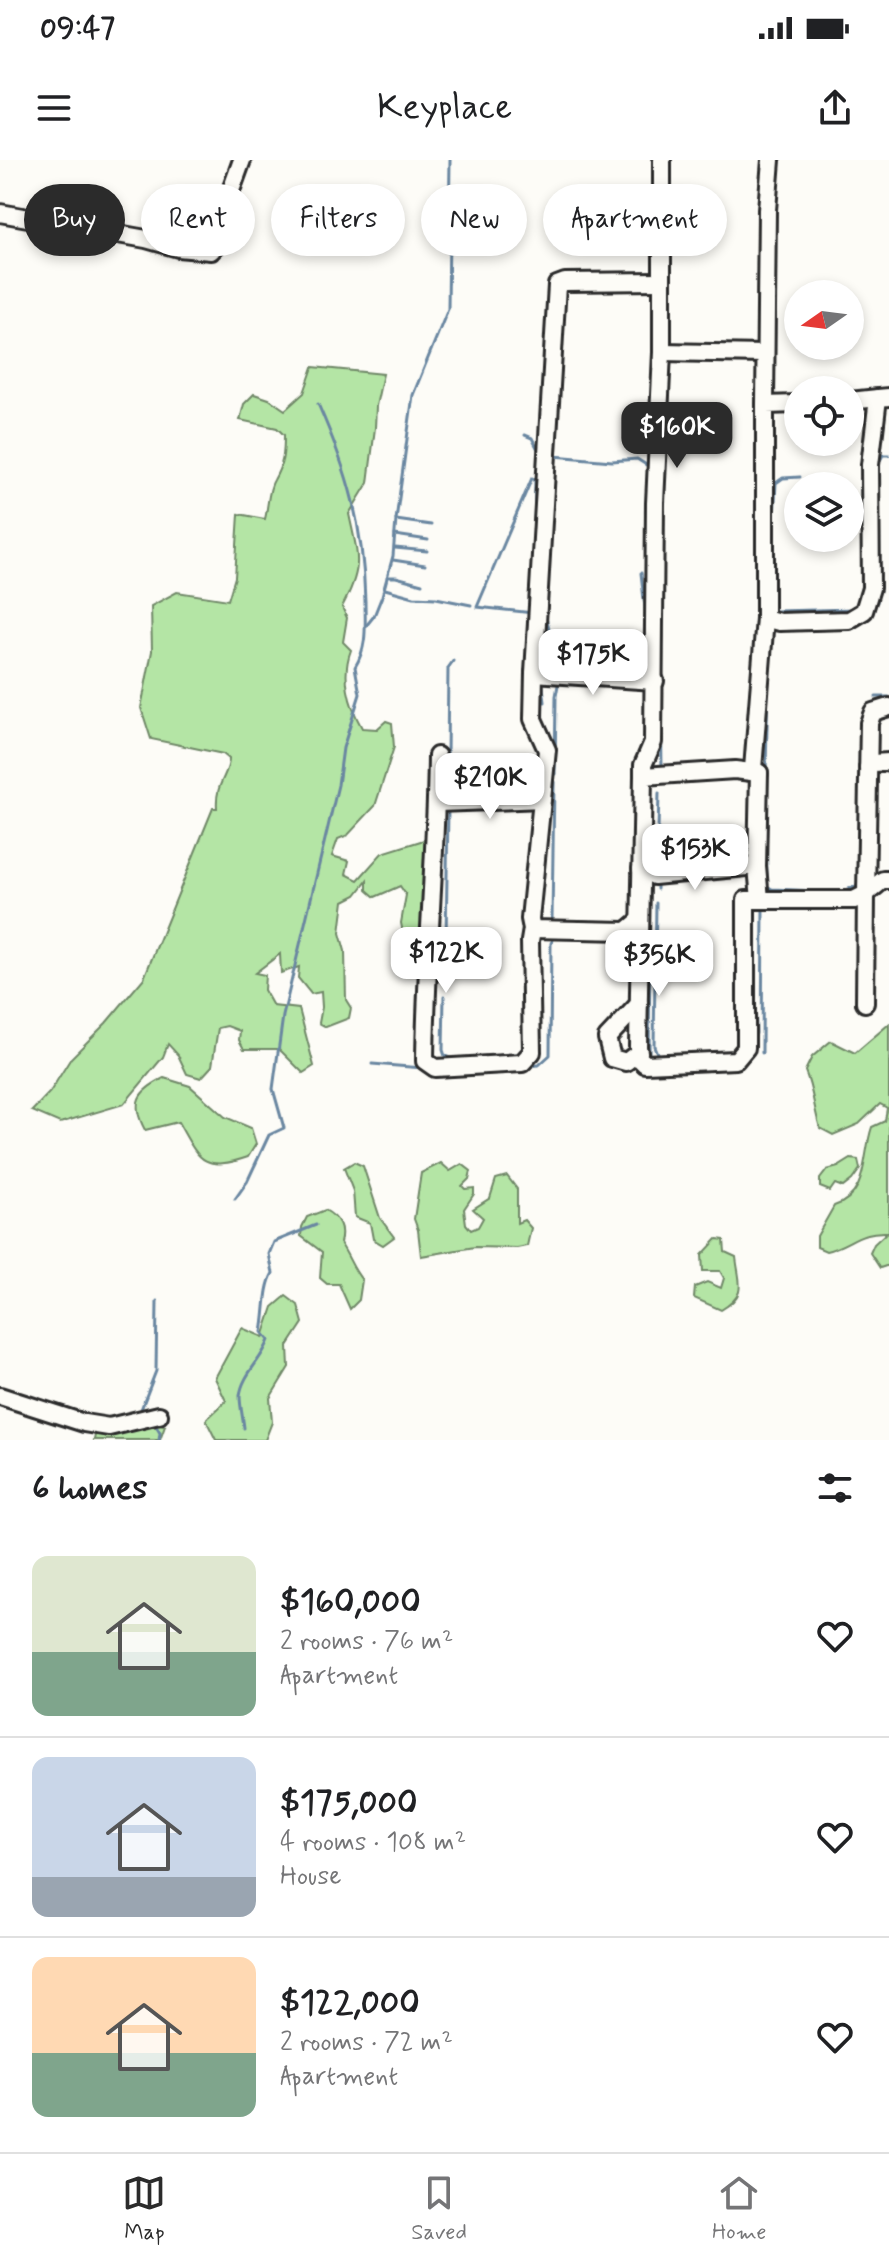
<!DOCTYPE html>
<html lang="en">
<head>
<meta charset="utf-8">
<style>
	:root { --surface:#fff; --page:#f6f6f6; --text:#202124; --muted:#757577; --line:#e0e0e0; --accent:#2b2b2b }
	body { margin:0; font-family:Mynerve,sans-serif; background:var(--page); color:var(--text); height:100vh; display:flex; flex-direction:column; font-size:30px; white-space:nowrap }
	* { box-sizing:border-box; margin:0 }
	p { font-size:26px; color:var(--muted) }
	.icon { flex:none; width:44px; height:44px; fill:none; stroke:currentColor; stroke-width:2; stroke-linecap:round; stroke-linejoin:round }
	.map { position:relative; height:1280px; overflow:hidden }
	.side { display:flex; flex-direction:column; background:var(--surface); flex:1 }
	.side>* { flex:none }
	.top-card { position:absolute; left:24px; top:24px; width:842px; height:72px; display:flex; gap:16px }
	.needle { width:52px; rotate:256deg }
	.fabs { position:absolute; left:784px; top:120px; display:grid; gap:16px }
	.fabs a { display:grid; place-items:center; width:80px; height:80px; border-radius:50%; background:var(--surface); box-shadow:0 4px 12px #0003; font-size:40px }
	.price { position:absolute; translate:-50% -68px; padding:0 18px; border-radius:16px; background:#fff; color:#222; font-size:26px; line-height:52px; filter:drop-shadow(0 2px 4px #0008) }
	.price::after { content:''; position:absolute; left:50%; top:48px; width:24px; height:18px; margin-left:-12px; background:inherit; clip-path:polygon(0 0,100% 0,50% 100%) }
	.price.current { background:var(--accent); color:#fff }
	ul { padding:0; list-style:none }
	li { display:flex; align-items:center; gap:24px; height:200px; padding:0 32px }
	li+li { border-top:2px solid var(--line) }
	li span { display:grid; place-items:center; flex:none; width:224px; height:160px; border-radius:16px; color:#555 }
	li>.icon { margin-inline-start:auto }
	span .icon { width:96px; height:96px; fill:#fffc; stroke-width:1 }
	li b { font-size:34px }
	h2 { display:flex; justify-content:space-between; align-items:center; height:96px; padding:0 32px; font-size:34px }
	.pill { padding:0 28px; border-radius:36px; background:var(--surface); box-shadow:0 4px 12px #0003; font-size:28px; line-height:72px }
	.pill.current { background:var(--accent); color:#fff }
	.status { display:flex; justify-content:space-between; align-items:center; height:56px; padding:0 40px; background:var(--surface); direction:ltr }
	.status svg { height:22px; fill:currentColor }
	header { display:flex; justify-content:space-between; align-items:center; height:104px; padding:0 32px; background:var(--surface); font-size:36px; font-weight:600 }
	.tab-bar { display:flex; justify-content:space-around; align-items:center; height:112px; border-top:2px solid var(--line); background:var(--surface); font-size:22px; color:var(--muted) }
	.tab-bar a { display:grid; justify-items:center; gap:4px }
	.tab-bar .current { color:var(--accent) }
	.map>svg:first-child { display:block }
	.green { fill:#b4e5a5; stroke:#708868; stroke-width:2 }
	.lines { fill:none; stroke-linecap:round; stroke-linejoin:round }
	.stream { stroke:#6b87a1; stroke-width:3 }
	.minor-casing { stroke:#2b2b2b; stroke-width:22 }
	.minor { stroke:#fdfcf7; stroke-width:16 }
</style>
</head>
<body>
<div class="status"><b>09:47</b><svg viewBox="0 0 49 12"><path d="M0 12V9h3v3zM5 12V6h3v6zM10 12V3h3v9zM15 12V0h3v12zM26 1h20v11H26zM47 4h2v5h-2z"/></svg></div>
<header><svg class="icon" aria-label="menu" viewBox="0 0 24 24"><path d="M4 6h16M4 12h16M4 18h16"/></svg>Keyplace<svg class="icon" aria-label="share" viewBox="0 0 24 24"><path d="M12 15V3M7 8l5-5 5 5M5 13v7h14v-7"/></svg></header>
<div class="map">
<svg width="889" height="1280" viewBox="0 0 889 1280">
	<rect width="100%" height="100%" fill="#fdfcf7"/>
	<filter id="ink" filterUnits="userSpaceOnUse"><feTurbulence type="fractalNoise" baseFrequency=".0125" numOctaves="2"/><feDisplacementMap in="SourceGraphic" scale="16" xChannelSelector="R" yChannelSelector="G"/><feConvolveMatrix kernelMatrix="1 2 1 2 8 2 1 2 1" color-interpolation-filters="sRGB"/></filter>
	<g filter="url(#ink)">
		<g class="green">
			<path d="M313,207L383,214L376,246L375,268L368,323L349,354C358,397 364,406 342,447L347,458L343,482L351,490C341,516 349,545 362,568L377,569L386,561L392,563L394,587L375,646L348,675L338,679L332,696L349,701L346,714L358,720L382,693L427,679L439,669L438,778H404L401,763L406,735L400,726L375,737L367,730V721L356,735L344,741L340,773L345,791L346,840L351,848L349,858L326,867L319,863L322,847L321,832L311,834L298,818L299,807L281,813L280,794L255,813L265,815L264,830L273,846L299,849L314,906L303,913L279,889H244L239,880L240,871L227,866L218,868L212,906L201,918L187,914L178,895L168,884L163,897L124,944L60,963L32,951L50,932L71,898L106,863L144,818L213,648H217C215,623 229,615 229,599L223,594L151,579L141,548L152,491L151,446L177,432L228,440L235,417L239,354L265,359C268,348 268,329 274,320C283,304 284,295 284,275L277,268L240,260L244,244L254,234L269,239L285,250L304,233Z"/>
			<path d="M889,864V1105L880,1108L870,1093L874,1084L887,1072C857,1071 851,1085 826,1091L817,1087V1076L834,1046C869,1035 862,996 872,967L885,961L887,948L880,944L859,964L833,975L820,968C814,949 813,930 805,911L812,897L831,881L855,893Z"/>
			<path d="M164,918L190,926L225,957L251,968L256,984L248,997C202,1013 199,999 178,962L145,970C130,942 138,931 164,918Z"/>
			<path d="M851,999L858,1000L860,1009L852,1020L843,1027L835,1024L830,1031L820,1027V1019L827,1010L838,1007Z"/>
			<path d="M354,1002L363,1006L380,1058L394,1077L383,1085L373,1079L370,1063L355,1057L353,1031L344,1008Z"/>
			<path d="M441,1003L450,1011L462,1004L471,1011L469,1019L462,1026L465,1029L474,1028V1034L464,1049L466,1064L471,1070L478,1067L483,1058L473,1049L490,1038L496,1019L507,1016L517,1029V1063L524,1060L531,1068L527,1086L517,1088L475,1087L421,1096L418,1070L414,1059L421,1013Z"/>
			<path d="M325,1050C339,1058 344,1067 340,1083C349,1096 352,1108 362,1120L359,1140L350,1149L339,1124H327L320,1118L322,1092L301,1076L302,1067L307,1057Z"/>
			<path d="M717,1079L724,1080L725,1092L736,1097C739,1124 748,1134 721,1150L694,1138L695,1127L707,1122L721,1128L724,1118L720,1111H703L702,1095Z"/>
			<path d="M286,1136L298,1145L303,1163L288,1186L289,1207L270,1238L272,1262L265,1280H216L206,1260L226,1241L215,1218L242,1168L263,1177L273,1147Z"/>
			<path d="M149,1265L165,1266L160,1280H94L95,1275Z"/>
		</g>
		<g class="lines">
			<g class="stream">
				<path d="M525,275L532,278L540,293"/>
				<path d="M554,296L612,301L637,299L651,308"/>
				<path d="M878,304L883,295H889"/>
				<path d="M878,315L879,384"/>
				<path d="M396,360L431,365"/>
				<path d="M395,375L428,380"/>
				<path d="M773,377L776,323L783,318L800,317"/>
				<path d="M395,388L427,391"/>
				<path d="M393,400L425,405"/>
				<path d="M641,413L646,457"/>
				<path d="M387,417H396L422,424"/>
				<path d="M385,429L414,437L436,438L471,445"/>
				<path d="M877,442L878,431"/>
				<path d="M771,448L776,451L854,449"/>
				<path d="M533,453L477,447L532,318L535,320L534,381"/>
				<path d="M545,454L560,507"/>
				<path d="M366,466L374,456L382,436L393,396L396,360L413,235L448,149L450,0"/>
				<path d="M453,501L448,508L447,597L450,630L454,632L538,627"/>
				<path d="M542,520L545,542"/>
				<path d="M661,537L662,609"/>
				<path d="M876,537H889"/>
				<path d="M766,610L768,522"/>
				<path d="M555,614L556,536L558,525L562,521"/>
				<path d="M554,622L552,759L555,762"/>
				<path d="M766,640L767,726L772,729L841,732L859,725"/>
				<path d="M657,709L659,633"/>
				<path d="M657,729V721"/>
				<path d="M656,743L654,886L659,898"/>
				<path d="M646,778L650,787L649,896"/>
				<path d="M446,780L448,649"/>
				<path d="M444,836L443,890L445,896L452,899"/>
				<path d="M753,889L756,873L755,830"/>
				<path d="M762,893L763,747"/>
				<path d="M475,898L520,894"/>
				<path d="M372,904L423,908"/>
				<path d="M527,906L539,905L550,895L551,783L556,775"/>
				<path d="M235,1039L247,1022L269,975L284,968L273,929L283,856L338,625L343,588L360,534L355,507C368,486 365,465 365,441C363,364 349,314 318,244"/>
				<path d="M142,1254L140,1252L156,1211L157,1141"/>
				<path d="M154,1263L160,1273L159,1280"/>
				<path d="M244,1268C243,1258 240,1246 240,1236C242,1215 262,1200 269,1180L262,1172C266,1153 264,1128 273,1113L269,1094L274,1082L316,1065"/>
			</g>
			<g class="minor-casing">
				<g id="minor">
					<path d="M0,53L146,79L178,88L211,91L217,84L229,36L242,0"/>
					<path d="M662,192L764,194"/>
					<path d="M889,237L878,238L870,305L871,428L864,451L849,460L779,462L765,458L753,609L759,613L757,706L760,740H854L866,734L869,563L873,552L889,547"/>
					<path d="M850,241L878,238"/>
					<path d="M765,245L767,50L771,0"/>
					<path d="M765,458V245L798,244"/>
					<path d="M534,513L655,521"/>
					<path d="M437,596C436,698 426,799 425,901L435,908L522,903L532,892L530,781L532,769"/>
					<path d="M868,608L873,603L889,602"/>
					<path d="M759,613L735,610L643,616L638,886L639,898L645,904L736,900L746,888V740H760"/>
					<path d="M643,616V605L653,582L655,343L662,192V0"/>
					<path d="M437,643L542,639"/>
					<path d="M641,709L654,716L757,706"/>
					<path d="M639,761L627,771L532,769L530,759L547,590L533,559L534,513L557,125L565,122L660,121"/>
					<path d="M865,843L866,734L883,720H889"/>
					<path d="M639,892L626,902L612,898L607,878L639,844"/>
					<path d="M0,1236L84,1263L109,1267L159,1255"/>
				</g>
			</g>
			<use href="#minor" class="minor"/>
		</g>
	</g>
</svg>
<div class="fabs">
<a><svg class="needle" viewBox="-14 -14 28 28"><path d="M0-13l5 13h-10z" fill="#e53935"/><path d="M0 13l5-13h-10z" fill="#757577"/></svg></a>
<a><svg class="icon" aria-label="locate" viewBox="0 0 24 24"><circle cx="12" cy="12" r="6"/><path d="M12 2v4M12 18v4M2 12h4M18 12h4"/></svg></a>
<a><svg class="icon" aria-label="layers" viewBox="0 0 24 24"><path d="M12 4l9 5-9 5-9-5zM3 14l9 5 9-5"/></svg></a>
</div>
<b class="price current" style="left:677px;top:310px">$160K</b>
<b class="price" style="left:593px;top:537px">$175K</b>
<b class="price" style="left:490px;top:661px">$210K</b>
<b class="price" style="left:695px;top:732px">$153K</b>
<b class="price" style="left:446px;top:835px">$122K</b>
<b class="price" style="left:659px;top:838px">$356K</b>
<div class="top-card">
<a class="pill current">Buy</a>
<a class="pill">Rent</a>
<a class="pill">Filters</a>
<a class="pill">New</a>
<a class="pill">Apartment</a>
</div>
</div>
<section class="side">
<h2>6 homes<svg class="icon" aria-label="filters" viewBox="0 0 24 24"><path d="M4 7h16M4 17h16"/><circle cx="9" cy="7" r="2"/><circle cx="15" cy="17" r="2"/></svg></h2>
<ul>
<li><span style="background:linear-gradient(#dfe7d0 60%,#7fa58c 0)"><svg class="icon" aria-label="home" viewBox="0 0 24 24"><path d="M3 11l9-7 9 7M6 9v11h12V9"/></svg></span><div><b>$160,000</b><p>2 rooms · 76 m²</p><p>Apartment</p></div><svg class="icon" aria-label="heart" viewBox="0 0 24 24"><path d="M12 20l-8-8c-3-5 5-10 8-4 3-6 11-1 8 4z"/></svg></li>
<li><span style="background:linear-gradient(#c9d6e8 75%,#9aa5b1 0)"><svg class="icon" aria-label="home" viewBox="0 0 24 24"><path d="M3 11l9-7 9 7M6 9v11h12V9"/></svg></span><div><b>$175,000</b><p>4 rooms · 108 m²</p><p>House</p></div><svg class="icon" aria-label="heart" viewBox="0 0 24 24"><path d="M12 20l-8-8c-3-5 5-10 8-4 3-6 11-1 8 4z"/></svg></li>
<li><span style="background:linear-gradient(#ffd9b3 60%,#7fa58c 0)"><svg class="icon" aria-label="home" viewBox="0 0 24 24"><path d="M3 11l9-7 9 7M6 9v11h12V9"/></svg></span><div><b>$122,000</b><p>2 rooms · 72 m²</p><p>Apartment</p></div><svg class="icon" aria-label="heart" viewBox="0 0 24 24"><path d="M12 20l-8-8c-3-5 5-10 8-4 3-6 11-1 8 4z"/></svg></li>
</ul>
</section>
<nav class="tab-bar">
<a class="current"><svg class="icon" aria-label="map" viewBox="0 0 24 24"><path d="M3 6l6-2 6 2 6-2v14l-6 2-6-2-6 2zM9 4v14M15 6v14"/></svg>Map</a>
<a><svg class="icon" aria-label="saved" viewBox="0 0 24 24"><path d="M7 4h10v16l-5-4-5 4z"/></svg>Saved</a>
<a><svg class="icon" aria-label="home" viewBox="0 0 24 24"><path d="M3 11l9-7 9 7M6 9v11h12V9"/></svg>Home</a>
</nav>
</body>
</html>
